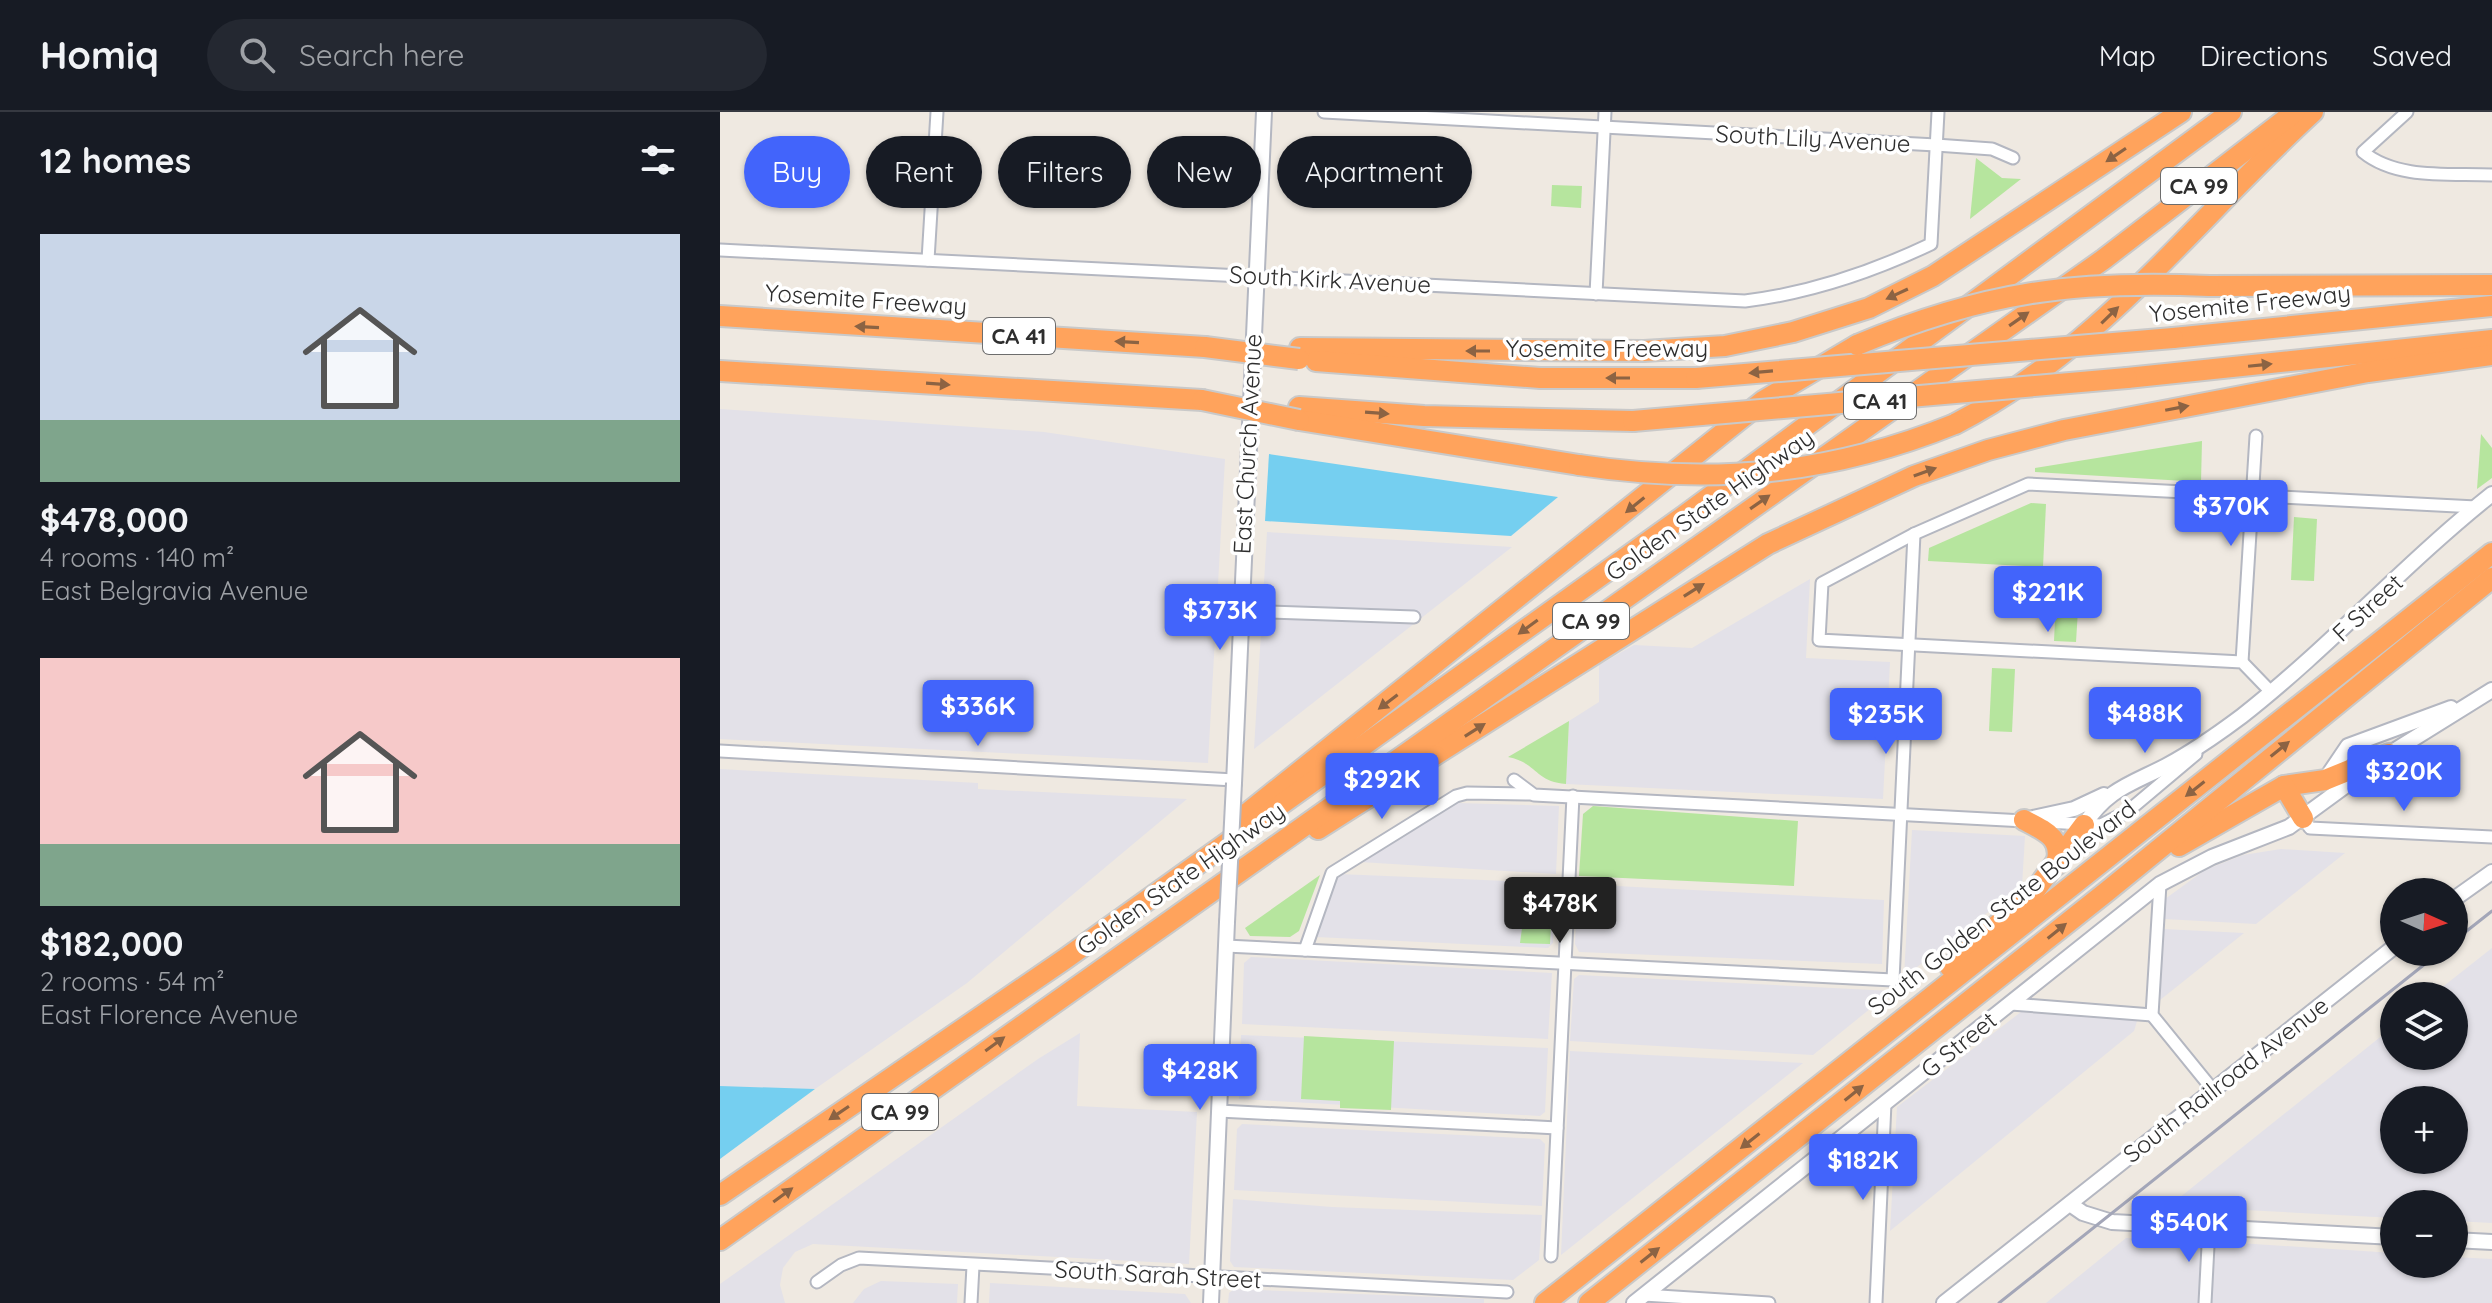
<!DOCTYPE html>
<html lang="en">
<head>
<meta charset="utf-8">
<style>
	:root { --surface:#171b24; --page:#242831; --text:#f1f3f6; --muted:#9ea1a6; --line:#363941; --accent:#4264fb }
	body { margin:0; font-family:Quicksand,sans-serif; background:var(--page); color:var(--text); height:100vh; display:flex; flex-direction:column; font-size:30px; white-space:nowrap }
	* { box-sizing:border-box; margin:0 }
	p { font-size:26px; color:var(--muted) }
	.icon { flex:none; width:44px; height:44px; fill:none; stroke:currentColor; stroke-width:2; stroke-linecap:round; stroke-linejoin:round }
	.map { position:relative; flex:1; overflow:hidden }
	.side { display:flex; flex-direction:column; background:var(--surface); width:720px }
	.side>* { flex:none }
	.top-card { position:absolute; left:24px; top:24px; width:760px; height:72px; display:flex; gap:16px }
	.needle { width:52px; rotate:93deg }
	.tools { position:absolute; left:1660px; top:766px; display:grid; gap:16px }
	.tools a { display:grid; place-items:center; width:88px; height:88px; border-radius:50%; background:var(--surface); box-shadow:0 2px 6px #0004; font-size:40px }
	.price { position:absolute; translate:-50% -68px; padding:0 18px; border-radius:8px; background:var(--accent); color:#fff; font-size:26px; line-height:52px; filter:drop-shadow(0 2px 4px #0008) }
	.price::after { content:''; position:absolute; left:50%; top:48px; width:24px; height:18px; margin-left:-12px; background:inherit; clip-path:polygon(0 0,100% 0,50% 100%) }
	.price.selected { background:#222; color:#fff }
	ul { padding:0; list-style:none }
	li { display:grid; align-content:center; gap:16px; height:424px; padding:0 40px }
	li span { display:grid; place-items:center; height:248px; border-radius:0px; color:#555 }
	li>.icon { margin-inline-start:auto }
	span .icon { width:144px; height:144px; fill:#fffc; stroke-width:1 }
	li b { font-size:34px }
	h2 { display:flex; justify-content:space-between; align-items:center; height:96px; padding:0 40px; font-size:34px }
	.chip { padding:0 28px; border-radius:36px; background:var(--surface); box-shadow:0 2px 6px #0004; font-size:28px; line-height:72px }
	.chip.selected { background:var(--accent); color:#fff }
	header { display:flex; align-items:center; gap:48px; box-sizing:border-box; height:112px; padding:0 40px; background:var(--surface); border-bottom:2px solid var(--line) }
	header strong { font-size:38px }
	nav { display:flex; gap:44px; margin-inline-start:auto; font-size:28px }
	.search { width:560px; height:72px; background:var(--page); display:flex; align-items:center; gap:20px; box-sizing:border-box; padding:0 28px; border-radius:44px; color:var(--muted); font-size:30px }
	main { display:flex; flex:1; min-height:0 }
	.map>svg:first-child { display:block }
	.industrial { fill:#e3e1e8; fill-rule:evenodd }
	.green { fill:#b6e59e }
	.water { fill:#75cff0 }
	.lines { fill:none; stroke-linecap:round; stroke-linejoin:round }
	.street-casing { stroke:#b4b7c1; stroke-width:15 }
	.secondary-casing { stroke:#b4b7c1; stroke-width:18 }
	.highway-casing { stroke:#c9c9c9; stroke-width:24 }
	.street { stroke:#fff; stroke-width:11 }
	.secondary { stroke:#fff; stroke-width:14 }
	.highway { stroke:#ffa35c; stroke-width:20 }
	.rail { stroke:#a3a6b8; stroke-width:3 }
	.secondary-bridge-casing { stroke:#b4b7c1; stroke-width:18; stroke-linecap:butt }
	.highway-bridge-casing { stroke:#c9c9c9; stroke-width:24; stroke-linecap:butt }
	.secondary-bridge { stroke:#fff; stroke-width:14 }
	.highway-bridge { stroke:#ffa35c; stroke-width:20 }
	.oneway { fill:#8c6343 }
	.labels { text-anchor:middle; stroke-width:7; stroke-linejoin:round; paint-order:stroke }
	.shield { fill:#fff; stroke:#6d6d6d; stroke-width:2 }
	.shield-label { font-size:22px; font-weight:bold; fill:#2e2e2e }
	.street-label { font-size:24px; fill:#2e2e2e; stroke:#fff }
</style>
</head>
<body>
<header>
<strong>Homiq</strong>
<div class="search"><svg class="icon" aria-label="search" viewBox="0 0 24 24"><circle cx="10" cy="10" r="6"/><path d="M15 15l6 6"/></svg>Search here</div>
<nav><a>Map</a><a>Directions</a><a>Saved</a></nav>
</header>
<main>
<section class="side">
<h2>12 homes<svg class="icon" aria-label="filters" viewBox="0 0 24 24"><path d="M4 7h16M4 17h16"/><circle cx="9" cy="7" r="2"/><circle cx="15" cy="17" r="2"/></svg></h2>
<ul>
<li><span style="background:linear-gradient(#c9d6e8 75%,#7fa58c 0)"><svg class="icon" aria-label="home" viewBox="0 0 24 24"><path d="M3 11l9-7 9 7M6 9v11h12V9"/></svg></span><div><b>$478,000</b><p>4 rooms · 140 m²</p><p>East Belgravia Avenue</p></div></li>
<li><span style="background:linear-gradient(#f6c9c9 75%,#7fa58c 0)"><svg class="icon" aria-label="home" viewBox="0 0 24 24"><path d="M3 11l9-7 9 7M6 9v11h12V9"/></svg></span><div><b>$182,000</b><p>2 rooms · 54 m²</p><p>East Florence Avenue</p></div></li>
</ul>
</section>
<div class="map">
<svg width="1772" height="1191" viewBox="0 0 1772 1191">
	<rect width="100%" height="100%" fill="#efe9e1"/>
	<g class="industrial">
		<path d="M0,297L324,320L505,347L488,651L0,627Z"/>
		<path d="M547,420L792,435L534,637Z"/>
		<path d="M1090,467L1086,546L1170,550L1163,687L846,672L849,609L879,590V553L914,533L972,536Z"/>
		<path d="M0,657L258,671V677L467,687L247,871L95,977L0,975Z"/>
		<path d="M738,691L839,694L836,762L640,750Z"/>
		<path d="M1192,718L1305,724L1302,774L1184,865Z"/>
		<path d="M1561,737L1625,741L1536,812L1444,807L1445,787L1485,758L1523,743Z"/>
		<path d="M618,762L836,771L833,831L828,836L596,825L610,770Z"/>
		<path d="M858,772L1164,788L1162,852L859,840L855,832Z"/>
		<path d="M1443,817L1524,821L1440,888Z"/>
		<path d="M1772,836V1111L1734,1109V1092H1674V1106L1449,1094L1674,914V944H1734V884H1711ZM1674,988H1734V1048H1674Z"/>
		<path d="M531,845L832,861L828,927L522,912L524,851Z"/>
		<path d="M859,863L1172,879L1093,943L850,929L854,867Z"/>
		<path d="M1301,900L1418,906L1414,919L1170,1119L1177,995Z"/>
		<path d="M360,921L357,994L477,1000L469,1152L93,1132L75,1140L63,1156L60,1173L65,1191H0V1172L318,947Z"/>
		<path d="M521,923L828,936L825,1000L820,1004L519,987Z"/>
		<path d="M850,939L1083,951L841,1143Z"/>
		<path d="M522,1012L820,1027L825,1032L822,1094L514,1078L517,1017Z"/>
		<path d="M513,1087L612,1095L822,1103L819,1148L793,1168L514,1155L510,1149Z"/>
		<path d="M1406,1126L1473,1129L1478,1134L1500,1135L1504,1130L1674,1141V1152H1734V1145L1772,1147V1191H1326Z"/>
		<path d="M161,1169L238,1172L237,1191H133L144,1177Z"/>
		<path d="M270,1171L465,1182L471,1191H269Z"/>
		<path d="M514,1177L764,1187V1191H508L509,1181Z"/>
	</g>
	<g class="green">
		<path d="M1256,46L1282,66L1301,67L1250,107Z"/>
		<path d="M832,73L862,74L861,96L831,94Z"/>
		<path d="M1761,322L1772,336V366L1757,377Z"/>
		<path d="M1482,329L1481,370L1315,360V356Z"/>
		<path d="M1311,391L1326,392L1323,455L1208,449L1209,436Z"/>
		<path d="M1574,405L1597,407L1594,469L1571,468Z"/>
		<path d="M1337,466L1360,467L1356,530L1334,529Z"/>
		<path d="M1272,556L1295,557L1292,620L1269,619Z"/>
		<path d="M849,609L846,672C814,669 818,651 788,645Z"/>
		<path d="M873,694L1078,709L1074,774L859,764L863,702Z"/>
		<path d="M600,763L579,819L570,825L530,824L525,816Z"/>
		<path d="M801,769L833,771L830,832L800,831L802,816L809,817L812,810L802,796L809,778L801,776Z"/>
		<path d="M584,924L674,929L671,998L620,996V989L581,987Z"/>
	</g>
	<g class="water">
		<path d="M549,342L838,385L791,424L545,409Z"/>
		<path d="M0,974L95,977L0,1047Z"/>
	</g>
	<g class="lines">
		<g class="street-casing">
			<g id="street">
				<path d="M604,0L1216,33L1272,37L1293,46"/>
				<path d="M1687,0L1643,40C1677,68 1730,61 1772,63"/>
				<path d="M0,138L1025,189C1090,181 1152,160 1211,132L1218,0"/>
				<path d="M208,148L217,0"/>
				<path d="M876,182L885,0"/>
				<path d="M520,499L694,505"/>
				<path d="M1522,550L1536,324"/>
				<path d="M1551,580L1522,550L1099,528L1102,471L1194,422L1308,372L1756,395"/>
				<path d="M0,639L514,668"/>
				<path d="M794,668L814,683L1381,713L1407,700L1476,642"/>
				<path d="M1583,706L1590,716L1772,725"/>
				<path d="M1440,772L1432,903L1493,978"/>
				<path d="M506,834L1173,868L1194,422"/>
				<path d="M585,838L612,761L736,684L747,681L810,682"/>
				<path d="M1291,892L1432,903"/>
				<path d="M499,999L837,1016"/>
				<path d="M831,1144L853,684"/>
				<path d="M97,1170L121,1153L139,1146L787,1180"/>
				<path d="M924,1183L1049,1191"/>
				<path d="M251,1191L253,1154"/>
				<path d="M1156,1191L1165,991"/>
				<path d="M1485,1191L1489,1115"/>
			</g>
		</g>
		<g class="secondary-casing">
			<g id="secondary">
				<path d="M1605,668L1628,634L1731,596"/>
				<path d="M514,671L544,0"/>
				<path d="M1304,708L1354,697L1384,683"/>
				<path d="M1364,713C1388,677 1409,673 1446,654C1472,640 1498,622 1522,604C1610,535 1685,451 1772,382"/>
				<path d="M1734,787L1772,760"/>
				<path d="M1350,1092L1363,1101L1392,1110L1674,1125"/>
				<path d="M1734,1128L1772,1130"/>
				<path d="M491,1191L507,810"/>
				<path d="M914,1191L1440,772L1492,745L1569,715L1669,642L1772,578"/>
				<path d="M1224,1191L1674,835"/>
			</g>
		</g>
		<g class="highway-casing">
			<g id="highway">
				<path d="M1489,174L1772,173"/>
				<path d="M0,204L485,235"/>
				<path d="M1453,226L1772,194"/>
				<path d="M580,236L924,239L1005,234L1073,220L1149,196L1213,164L1461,0"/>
				<path d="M596,249L820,266H976"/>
				<path d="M0,259L482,288"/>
				<path d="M1407,266L1772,228"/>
				<path d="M579,295L704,304L913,309"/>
				<path d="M579,308L859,353"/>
				<path d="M1235,312C1381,237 1474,109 1593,0"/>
				<path d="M1564,674L1605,668L1669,642"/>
				<path d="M520,707L1043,289L1137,233"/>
				<path d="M1304,708C1325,719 1344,726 1336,753"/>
				<path d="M598,717L1048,432L1194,364L1268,338L1344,318L1648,260L1772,243"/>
				<path d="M1459,734L1564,674L1583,706"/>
				<path d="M1230,855L1313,781L1364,713"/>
				<path d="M0,1083L345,847L964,404L1511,0"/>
				<path d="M0,1128L1384,147L1575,0"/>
				<path d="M825,1191L1772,441"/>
				<path d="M869,1191L1385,781L1772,466"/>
			</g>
		</g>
		<use href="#street" class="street"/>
		<use href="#secondary" class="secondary"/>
		<use href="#highway" class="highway"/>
		<g class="rail">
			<path d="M1734,829L1772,799"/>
			<path d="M1279,1191L1720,840"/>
		</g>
		<g class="secondary-bridge-casing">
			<path id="secondary-bridge" d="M507,810L514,671"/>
		</g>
		<g class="highway-bridge-casing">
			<g id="highway-bridge">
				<path d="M1137,233C1263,180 1354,168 1489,174"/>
				<path d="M485,235L579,247"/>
				<path d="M976,266L1453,226"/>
				<path d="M482,288L579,308"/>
				<path d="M913,309L1407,266"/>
				<path d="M859,353C992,373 1109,363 1235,312"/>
			</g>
		</g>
		<use href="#secondary-bridge" class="secondary-bridge"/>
		<use href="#highway-bridge" class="highway-bridge"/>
	</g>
	<defs><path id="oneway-solid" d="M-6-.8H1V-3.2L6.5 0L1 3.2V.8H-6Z" transform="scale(2)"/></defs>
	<g class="oneway">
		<use href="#oneway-solid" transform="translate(1396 43) rotate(146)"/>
		<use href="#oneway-solid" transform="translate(1177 182) rotate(155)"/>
		<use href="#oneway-solid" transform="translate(1390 203) rotate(-44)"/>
		<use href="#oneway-solid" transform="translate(1299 207) rotate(-35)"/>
		<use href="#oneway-solid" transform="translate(147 215) rotate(-177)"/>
		<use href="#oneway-solid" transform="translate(407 230) rotate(-177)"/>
		<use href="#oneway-solid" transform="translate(758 239) rotate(-180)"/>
		<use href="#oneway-solid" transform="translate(1540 253) rotate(-6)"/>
		<use href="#oneway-solid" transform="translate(1041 260) rotate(175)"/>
		<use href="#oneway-solid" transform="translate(898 266) rotate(180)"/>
		<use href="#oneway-solid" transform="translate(218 272) rotate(4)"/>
		<use href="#oneway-solid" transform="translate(1457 296) rotate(-11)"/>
		<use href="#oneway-solid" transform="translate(657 301) rotate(4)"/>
		<use href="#oneway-solid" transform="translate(1205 360) rotate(-20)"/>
		<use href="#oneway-solid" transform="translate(1040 390) rotate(-35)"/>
		<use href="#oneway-solid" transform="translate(915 393) rotate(141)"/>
		<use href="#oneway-solid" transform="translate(974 478) rotate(-32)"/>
		<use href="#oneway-solid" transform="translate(808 515) rotate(144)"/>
		<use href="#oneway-solid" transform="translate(668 590) rotate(143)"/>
		<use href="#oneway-solid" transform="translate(755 618) rotate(-32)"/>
		<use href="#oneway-solid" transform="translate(1560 637) rotate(-39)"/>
		<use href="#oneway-solid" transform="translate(1475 677) rotate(142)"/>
		<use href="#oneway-solid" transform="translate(1337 819) rotate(-39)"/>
		<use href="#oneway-solid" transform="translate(275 932) rotate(-36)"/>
		<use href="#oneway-solid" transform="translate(1134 981) rotate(-39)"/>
		<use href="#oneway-solid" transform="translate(119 1001) rotate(146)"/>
		<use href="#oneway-solid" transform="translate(1030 1029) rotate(142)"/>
		<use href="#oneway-solid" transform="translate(63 1083) rotate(-36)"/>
		<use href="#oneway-solid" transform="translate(930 1143) rotate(-38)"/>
	</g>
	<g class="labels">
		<g class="shield">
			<rect x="1441" y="56" width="76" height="36" rx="6"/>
			<rect x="263" y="206" width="72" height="36" rx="6"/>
			<rect x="1124" y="271" width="72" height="36" rx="6"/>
			<rect x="833" y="491" width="76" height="36" rx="6"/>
			<rect x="142" y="982" width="76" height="36" rx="6"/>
		</g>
		<g class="shield-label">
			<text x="1479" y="82">CA 99</text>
			<text x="299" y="232">CA 41</text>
			<text x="1160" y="297">CA 41</text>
			<text x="871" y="517">CA 99</text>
			<text x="180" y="1008">CA 99</text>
		</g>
		<g class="street-label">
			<text transform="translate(1093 27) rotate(3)" y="8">South Lily Avenue</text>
			<text transform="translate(610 168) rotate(3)" y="8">South Kirk Avenue</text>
			<text transform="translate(146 188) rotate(4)" y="8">Yosemite Freeway</text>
			<text transform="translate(1530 192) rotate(-6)" y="8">Yosemite Freeway</text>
			<text x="887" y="245">Yosemite Freeway</text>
			<text transform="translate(528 332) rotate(-87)" y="8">East Church Avenue</text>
			<text transform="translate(990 393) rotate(-35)" y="8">Golden State Highway</text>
			<text transform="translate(1648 496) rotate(-43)" y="8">F Street</text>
			<text transform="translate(461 767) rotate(-35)" y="8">Golden State Highway</text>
			<text transform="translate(1282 796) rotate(-38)" y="8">South Golden State Boulevard</text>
			<text transform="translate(1239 933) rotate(-39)" y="8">G Street</text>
			<text transform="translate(1506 968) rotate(-38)" y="8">South Railroad Avenue</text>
			<text transform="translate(438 1163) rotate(3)" y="8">South Sarah Street</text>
		</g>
	</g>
</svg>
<div class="tools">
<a><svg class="needle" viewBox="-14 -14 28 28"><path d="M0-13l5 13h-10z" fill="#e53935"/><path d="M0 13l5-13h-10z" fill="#9ea1a6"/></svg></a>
<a><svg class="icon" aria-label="layers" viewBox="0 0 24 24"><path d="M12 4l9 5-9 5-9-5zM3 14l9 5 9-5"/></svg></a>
<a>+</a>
<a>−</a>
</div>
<b class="price" style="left:1511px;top:436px">$370K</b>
<b class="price" style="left:1328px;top:522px">$221K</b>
<b class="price" style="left:500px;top:540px">$373K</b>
<b class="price" style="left:258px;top:636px">$336K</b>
<b class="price" style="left:1425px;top:643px">$488K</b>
<b class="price" style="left:1166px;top:644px">$235K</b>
<b class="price" style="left:1684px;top:701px">$320K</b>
<b class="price" style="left:662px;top:709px">$292K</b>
<b class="price selected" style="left:840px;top:833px">$478K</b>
<b class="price" style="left:480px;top:1000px">$428K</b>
<b class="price" style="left:1143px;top:1090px">$182K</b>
<b class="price" style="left:1469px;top:1152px">$540K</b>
<div class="top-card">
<a class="chip selected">Buy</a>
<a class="chip">Rent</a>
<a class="chip">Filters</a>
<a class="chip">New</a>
<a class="chip">Apartment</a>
</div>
</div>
</main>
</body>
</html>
